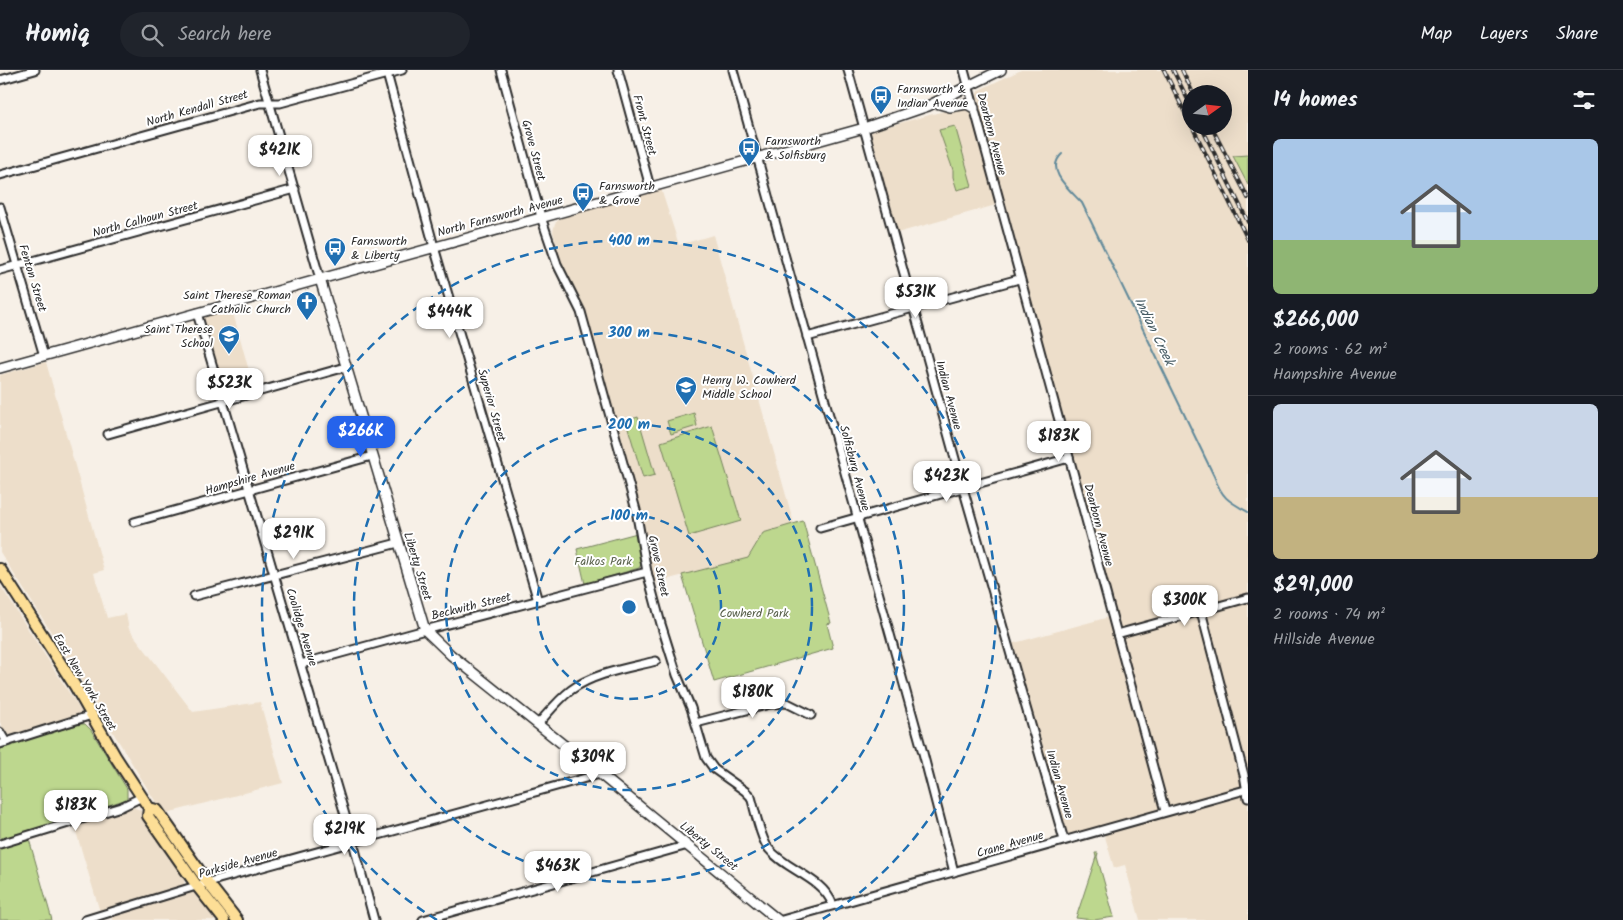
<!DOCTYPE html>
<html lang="en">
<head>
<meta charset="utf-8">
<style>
	:root { --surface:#171b24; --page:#20242c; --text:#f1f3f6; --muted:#9ea1a6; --line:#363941; --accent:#2563eb }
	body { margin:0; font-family:Kalam,sans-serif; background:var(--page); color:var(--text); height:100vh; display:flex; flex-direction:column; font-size:19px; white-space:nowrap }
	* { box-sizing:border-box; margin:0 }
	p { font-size:16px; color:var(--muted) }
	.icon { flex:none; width:28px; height:28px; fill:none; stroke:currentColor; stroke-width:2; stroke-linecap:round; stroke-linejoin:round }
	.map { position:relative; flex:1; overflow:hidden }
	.sheet { display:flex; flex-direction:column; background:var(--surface); width:375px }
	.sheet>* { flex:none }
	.needle { width:32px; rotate:75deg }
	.buttons { position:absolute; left:1182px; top:15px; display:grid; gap:10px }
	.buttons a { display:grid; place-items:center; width:50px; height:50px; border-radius:50%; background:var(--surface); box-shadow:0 5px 20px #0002; font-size:25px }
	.price { position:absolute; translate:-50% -42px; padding:0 11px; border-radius:10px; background:#fff; color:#222; font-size:16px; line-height:32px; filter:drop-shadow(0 1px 2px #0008) }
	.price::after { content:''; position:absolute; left:50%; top:30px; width:15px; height:11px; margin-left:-8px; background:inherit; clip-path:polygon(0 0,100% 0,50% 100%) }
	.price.active { background:var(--accent); color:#fff }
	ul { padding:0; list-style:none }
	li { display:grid; align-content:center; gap:10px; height:265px; padding:0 25px }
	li+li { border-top:1px solid var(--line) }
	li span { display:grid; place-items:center; height:155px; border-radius:8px; color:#555 }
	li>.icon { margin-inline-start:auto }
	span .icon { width:90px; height:90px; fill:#fffc; stroke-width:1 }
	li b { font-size:21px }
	h2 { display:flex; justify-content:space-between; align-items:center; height:60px; padding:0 25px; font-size:21px }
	header { display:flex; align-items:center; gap:30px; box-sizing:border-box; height:70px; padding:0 25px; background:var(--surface); border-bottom:1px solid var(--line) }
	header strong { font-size:24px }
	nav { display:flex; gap:28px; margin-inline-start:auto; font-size:18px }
	.search { width:350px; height:45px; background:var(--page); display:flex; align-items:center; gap:12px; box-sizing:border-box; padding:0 18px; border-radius:28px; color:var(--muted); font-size:19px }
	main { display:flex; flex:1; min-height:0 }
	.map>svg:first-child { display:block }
	.built { fill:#eddeca; fill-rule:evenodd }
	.green { fill:#bdd78e; stroke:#74815c }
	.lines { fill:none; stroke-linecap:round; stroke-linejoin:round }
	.stream { stroke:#60899a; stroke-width:2 }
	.minor-casing { stroke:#2b2b2b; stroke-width:11 }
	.tertiary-casing { stroke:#2b2b2b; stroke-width:12 }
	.secondary-casing { stroke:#2b2b2b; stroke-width:12 }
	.primary-casing { stroke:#2b2b2b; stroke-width:14 }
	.minor { stroke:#fff; stroke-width:7 }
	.tertiary { stroke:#fff; stroke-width:9 }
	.secondary { stroke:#fff; stroke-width:9 }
	.primary { stroke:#fdde96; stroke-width:10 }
	.rail-casing { stroke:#2b2b2b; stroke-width:4 }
	.rail { stroke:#fff; stroke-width:2; stroke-dasharray:5.5; stroke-linecap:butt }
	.ring { fill:none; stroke:#1f6fb2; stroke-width:2.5; stroke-dasharray:9 6 }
	.labels { text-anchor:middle; stroke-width:4; stroke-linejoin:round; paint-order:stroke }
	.poi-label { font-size:12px; fill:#2b2b2b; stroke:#fff; text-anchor:start }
	.street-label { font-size:12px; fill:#2b2b2b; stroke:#fff }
	.park-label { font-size:12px; fill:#575f49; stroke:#fff }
	.water-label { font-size:14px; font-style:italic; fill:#455a62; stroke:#fff }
	.centre { fill:#1f6fb2; stroke:#fff; stroke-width:2.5 }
	.ring-label { font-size:15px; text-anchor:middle; font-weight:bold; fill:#1f6fb2; stroke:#fff; stroke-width:4; stroke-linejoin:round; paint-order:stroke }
</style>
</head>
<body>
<header>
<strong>Homiq</strong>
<div class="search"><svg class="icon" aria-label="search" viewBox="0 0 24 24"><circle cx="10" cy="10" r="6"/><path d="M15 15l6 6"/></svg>Search here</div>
<nav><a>Map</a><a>Layers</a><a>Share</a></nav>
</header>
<main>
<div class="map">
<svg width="1248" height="850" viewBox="0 0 1248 850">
	<rect width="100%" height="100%" fill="#f7f0e7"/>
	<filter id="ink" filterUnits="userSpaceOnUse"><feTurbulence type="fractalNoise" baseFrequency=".02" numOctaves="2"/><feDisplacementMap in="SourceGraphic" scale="10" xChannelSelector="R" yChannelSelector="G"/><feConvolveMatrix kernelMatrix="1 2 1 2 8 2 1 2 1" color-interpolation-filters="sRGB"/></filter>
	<g filter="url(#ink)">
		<g class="built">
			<path d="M1021,0H1248V85L1233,86L1248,115V850H1140L1125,795L1114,798L1102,756L1061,766L1007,575L1109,547L1010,187L1008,151L975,32V27L979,20ZM1191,24H1224V56H1191Z"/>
			<path d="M959,37L967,38L971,42L996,135L897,163L870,66L871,63L874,60Z"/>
			<path d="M661,119L679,175L713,165L794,454L763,463L748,488L654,513L640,437L582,235L562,196L553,162L555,153L561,148Z"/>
			<path d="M232,239L254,319L232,325L224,321L203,251L204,246Z"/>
			<path d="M46,292L104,500L94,503L107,548L126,544L129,559L193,642L260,632L283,713L163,744L67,587L0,482V305Z"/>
			<path d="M0,515L37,573L83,644L12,665H6L0,652Z"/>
			<path d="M133,737L140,740L185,806L184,814L181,816L100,842L74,755Z"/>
			<path d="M189,823H196L220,850H113L112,846Z"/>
		</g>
		<g class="green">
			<path d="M955,56L972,116L957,120L953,107V100L939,60Z"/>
			<path d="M1248,85V115L1233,86Z"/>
			<path d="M694,343L697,356L671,364L667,351Z"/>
			<path d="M638,347L655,405L643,408L626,351Z"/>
			<path d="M712,356L741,451L689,466L661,372Z"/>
			<path d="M803,451L831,553L827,554L833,578L714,612L682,505L748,488L763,463Z"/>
			<path d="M637,463L642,493L639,498L585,514L577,479Z"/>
			<path d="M81,654H85L91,660L127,719V729L27,762L52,850H0V677Z"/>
			<path d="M1095,783H1098L1097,787L1114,847L1094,850L1076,848L1096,787Z"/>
		</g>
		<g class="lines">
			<path class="stream" d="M1062,84C1044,100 1071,121 1082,133L1214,406C1222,428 1228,431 1248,442"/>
			<g class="minor-casing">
				<g id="minor">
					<path d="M260,0L320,209"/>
					<path d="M386,0L434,177L538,531"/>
					<path d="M501,0L541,147L557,194L581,242L636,440L647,502L661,554L677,605L691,638L706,688L714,699L745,721L751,727C755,740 761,770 769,779C787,801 822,807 833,835"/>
					<path d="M618,0L650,117"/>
					<path d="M733,0L923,683L954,802"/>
					<path d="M848,0L963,418L1064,770"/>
					<path d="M964,0L1165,741"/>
					<path d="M0,10L35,0"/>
					<path d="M0,105L260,33H280L402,0"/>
					<path d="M0,137L44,286"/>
					<path d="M0,200L295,119"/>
					<path d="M197,243L353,772L374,850"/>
					<path d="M807,267L1019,209"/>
					<path d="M108,364L346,297"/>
					<path d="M134,452L372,386"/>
					<path d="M820,458L1069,388"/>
					<path d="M194,526L398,473"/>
					<path d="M1201,541L1244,705L1248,728"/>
					<path d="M1117,564L1248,528"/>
					<path d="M301,594L425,560L647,502"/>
					<path d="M696,653L770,634L787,633L811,645"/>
					<path d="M538,654C548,643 558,630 571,620C594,603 628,598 656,591"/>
					<path d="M0,662L6,672"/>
					<path d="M0,674L92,645"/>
					<path d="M0,774L121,737L142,727"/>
					<path d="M85,850L219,809L600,704"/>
					<path d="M423,850L688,775"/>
					<path d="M782,850L1245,720"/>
				</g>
			</g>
			<g class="tertiary-casing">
				<path id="tertiary" d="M320,209L425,560L451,585L600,704L778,850"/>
			</g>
			<g class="secondary-casing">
				<g id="secondary">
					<path d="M936,33L950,37L967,34L974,38"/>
					<path d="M0,298L864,58L928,36L1001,0"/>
				</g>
			</g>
			<g class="primary-casing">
				<g id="primary">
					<path d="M0,499L75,616L115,686L149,738L148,746L197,816L224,850"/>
					<path d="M149,738L157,740L208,813L237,850"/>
				</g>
			</g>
			<use href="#minor" class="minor"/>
			<use href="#tertiary" class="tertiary"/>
			<use href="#secondary" class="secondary"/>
			<use href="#primary" class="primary"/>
			<g class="rail-casing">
				<g id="rail">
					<path d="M1164,0L1191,55"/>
					<path d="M1173,0L1191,36"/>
					<path d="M1182,0L1192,21"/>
					<path d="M1192,56L1248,170"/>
					<path d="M1201,56L1248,152"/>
					<path d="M1211,56L1248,128"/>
				</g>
			</g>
			<use href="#rail" class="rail"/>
		</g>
	</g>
	<g class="ring">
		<circle cx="629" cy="537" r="92"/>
		<circle cx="629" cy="537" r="183"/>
		<circle cx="629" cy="537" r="275"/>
		<path d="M437 850A367 367 0 1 1 821 850"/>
	</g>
	<defs>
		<g id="bus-pin" transform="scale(1.125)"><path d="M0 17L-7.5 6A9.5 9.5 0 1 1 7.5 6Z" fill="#1f6fb2" stroke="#fff"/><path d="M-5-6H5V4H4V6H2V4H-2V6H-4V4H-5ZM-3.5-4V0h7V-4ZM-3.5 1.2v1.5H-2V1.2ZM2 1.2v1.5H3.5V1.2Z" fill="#fff"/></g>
		<g id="church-pin" transform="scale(1.125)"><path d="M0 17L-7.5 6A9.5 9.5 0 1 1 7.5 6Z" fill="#1f6fb2" stroke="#fff"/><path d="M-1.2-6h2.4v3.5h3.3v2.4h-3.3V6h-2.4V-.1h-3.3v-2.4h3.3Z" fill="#fff"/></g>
		<g id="school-pin" transform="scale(1.125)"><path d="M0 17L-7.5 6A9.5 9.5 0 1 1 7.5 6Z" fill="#1f6fb2" stroke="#fff"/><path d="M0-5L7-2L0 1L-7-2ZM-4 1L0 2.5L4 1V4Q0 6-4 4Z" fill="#fff"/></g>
	</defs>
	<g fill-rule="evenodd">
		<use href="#bus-pin" x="881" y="26"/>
		<use href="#bus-pin" x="749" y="78"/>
		<use href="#bus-pin" x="583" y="123"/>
		<use href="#bus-pin" x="335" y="178"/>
		<use href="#church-pin" x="307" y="232"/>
		<use href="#school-pin" x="229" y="266"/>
		<use href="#school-pin" x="686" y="317"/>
	</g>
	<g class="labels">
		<g class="poi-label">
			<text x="897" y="23">Farnsworth &amp;<tspan x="897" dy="14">Indian Avenue</tspan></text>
			<text x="765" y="75">Farnsworth<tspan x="765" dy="14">&amp; Solfisburg</tspan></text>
			<text x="599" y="120">Farnsworth<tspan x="599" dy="14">&amp; Grove</tspan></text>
			<text x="351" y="175">Farnsworth<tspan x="351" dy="14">&amp; Liberty</tspan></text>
			<text x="291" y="229" text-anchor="end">Saint Therese Roman<tspan x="291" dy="14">Catholic Church</tspan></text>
			<text x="213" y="263" text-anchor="end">Saint Therese<tspan x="213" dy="14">School</tspan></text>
			<text x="702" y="314">Henry W. Cowherd<tspan x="702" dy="14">Middle School</tspan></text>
		</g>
		<g class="street-label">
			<text transform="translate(197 38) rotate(-16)" y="4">North Kendall Street</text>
			<text transform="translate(645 55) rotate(75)" y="4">Front Street</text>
			<text transform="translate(992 64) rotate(75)" y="4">Dearborn Avenue</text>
			<text transform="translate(534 80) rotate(75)" y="4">Grove Street</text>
			<text transform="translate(500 146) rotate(-15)" y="4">North Farnsworth Avenue</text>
			<text transform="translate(145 149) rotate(-15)" y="4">North Calhoun Street</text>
			<text transform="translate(33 208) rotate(73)" y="4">Fenton Street</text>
			<text transform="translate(949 325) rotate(75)" y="4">Indian Avenue</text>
			<text transform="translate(492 335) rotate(74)" y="4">Superior Street</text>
			<text transform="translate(855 398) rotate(75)" y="4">Solfisburg Avenue</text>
			<text transform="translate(250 408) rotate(-16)" y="4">Hampshire Avenue</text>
			<text transform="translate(1099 455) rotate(75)" y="4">Dearborn Avenue</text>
			<text transform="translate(418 496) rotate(73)" y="4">Liberty Street</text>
			<text transform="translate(659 496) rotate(78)" y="4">Grove Street</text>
			<text transform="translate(471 536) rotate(-14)" y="4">Beckwith Street</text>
			<text transform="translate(302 557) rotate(73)" y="4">Coolidge Avenue</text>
			<text transform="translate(85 612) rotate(59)" y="4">East New York Street</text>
			<text transform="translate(1060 714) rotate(74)" y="4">Indian Avenue</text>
			<text transform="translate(1010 774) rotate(-16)" y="4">Crane Avenue</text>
			<text transform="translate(709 776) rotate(39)" y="4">Liberty Street</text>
			<text transform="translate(238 793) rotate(-16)" y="4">Parkside Avenue</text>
		</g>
		<g class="park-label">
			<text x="603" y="495">Falkos Park</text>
			<text x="754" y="547">Cowherd Park</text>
		</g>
		<g class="water-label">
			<text transform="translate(1155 261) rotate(64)" y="5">Indian Creek</text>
		</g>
	</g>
	<circle cx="629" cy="537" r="8" class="centre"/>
	<g class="ring-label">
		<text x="629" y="175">400 m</text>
		<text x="629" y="267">300 m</text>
		<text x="629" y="359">200 m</text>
		<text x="629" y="450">100 m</text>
	</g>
</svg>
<div class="buttons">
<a><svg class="needle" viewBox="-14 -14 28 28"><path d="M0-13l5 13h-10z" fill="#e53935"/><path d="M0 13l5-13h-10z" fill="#9ea1a6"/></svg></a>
</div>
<b class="price" style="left:280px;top:107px">$421K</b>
<b class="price" style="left:916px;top:249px">$531K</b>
<b class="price" style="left:450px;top:269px">$444K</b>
<b class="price" style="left:230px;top:340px">$523K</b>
<b class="price active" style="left:361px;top:388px">$266K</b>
<b class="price" style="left:1059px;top:393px">$183K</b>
<b class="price" style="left:947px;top:433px">$423K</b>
<b class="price" style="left:294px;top:490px">$291K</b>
<b class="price" style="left:1185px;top:557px">$300K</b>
<b class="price" style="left:753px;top:649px">$180K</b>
<b class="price" style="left:593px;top:714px">$309K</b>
<b class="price" style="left:76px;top:762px">$183K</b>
<b class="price" style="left:345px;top:786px">$219K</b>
<b class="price" style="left:558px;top:823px">$463K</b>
</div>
<section class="sheet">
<h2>14 homes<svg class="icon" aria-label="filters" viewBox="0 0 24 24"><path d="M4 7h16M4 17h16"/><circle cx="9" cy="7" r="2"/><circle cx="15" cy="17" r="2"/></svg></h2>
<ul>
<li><span style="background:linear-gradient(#a9c7e8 65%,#8fb573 0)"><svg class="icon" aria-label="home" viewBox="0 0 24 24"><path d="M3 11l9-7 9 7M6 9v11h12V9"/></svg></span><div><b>$266,000</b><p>2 rooms · 62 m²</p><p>Hampshire Avenue</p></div></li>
<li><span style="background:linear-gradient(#c9d6e8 60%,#c2b280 0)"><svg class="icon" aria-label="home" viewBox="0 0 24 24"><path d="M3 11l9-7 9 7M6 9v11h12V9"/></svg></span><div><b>$291,000</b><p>2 rooms · 74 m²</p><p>Hillside Avenue</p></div></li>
</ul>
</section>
</main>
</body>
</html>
